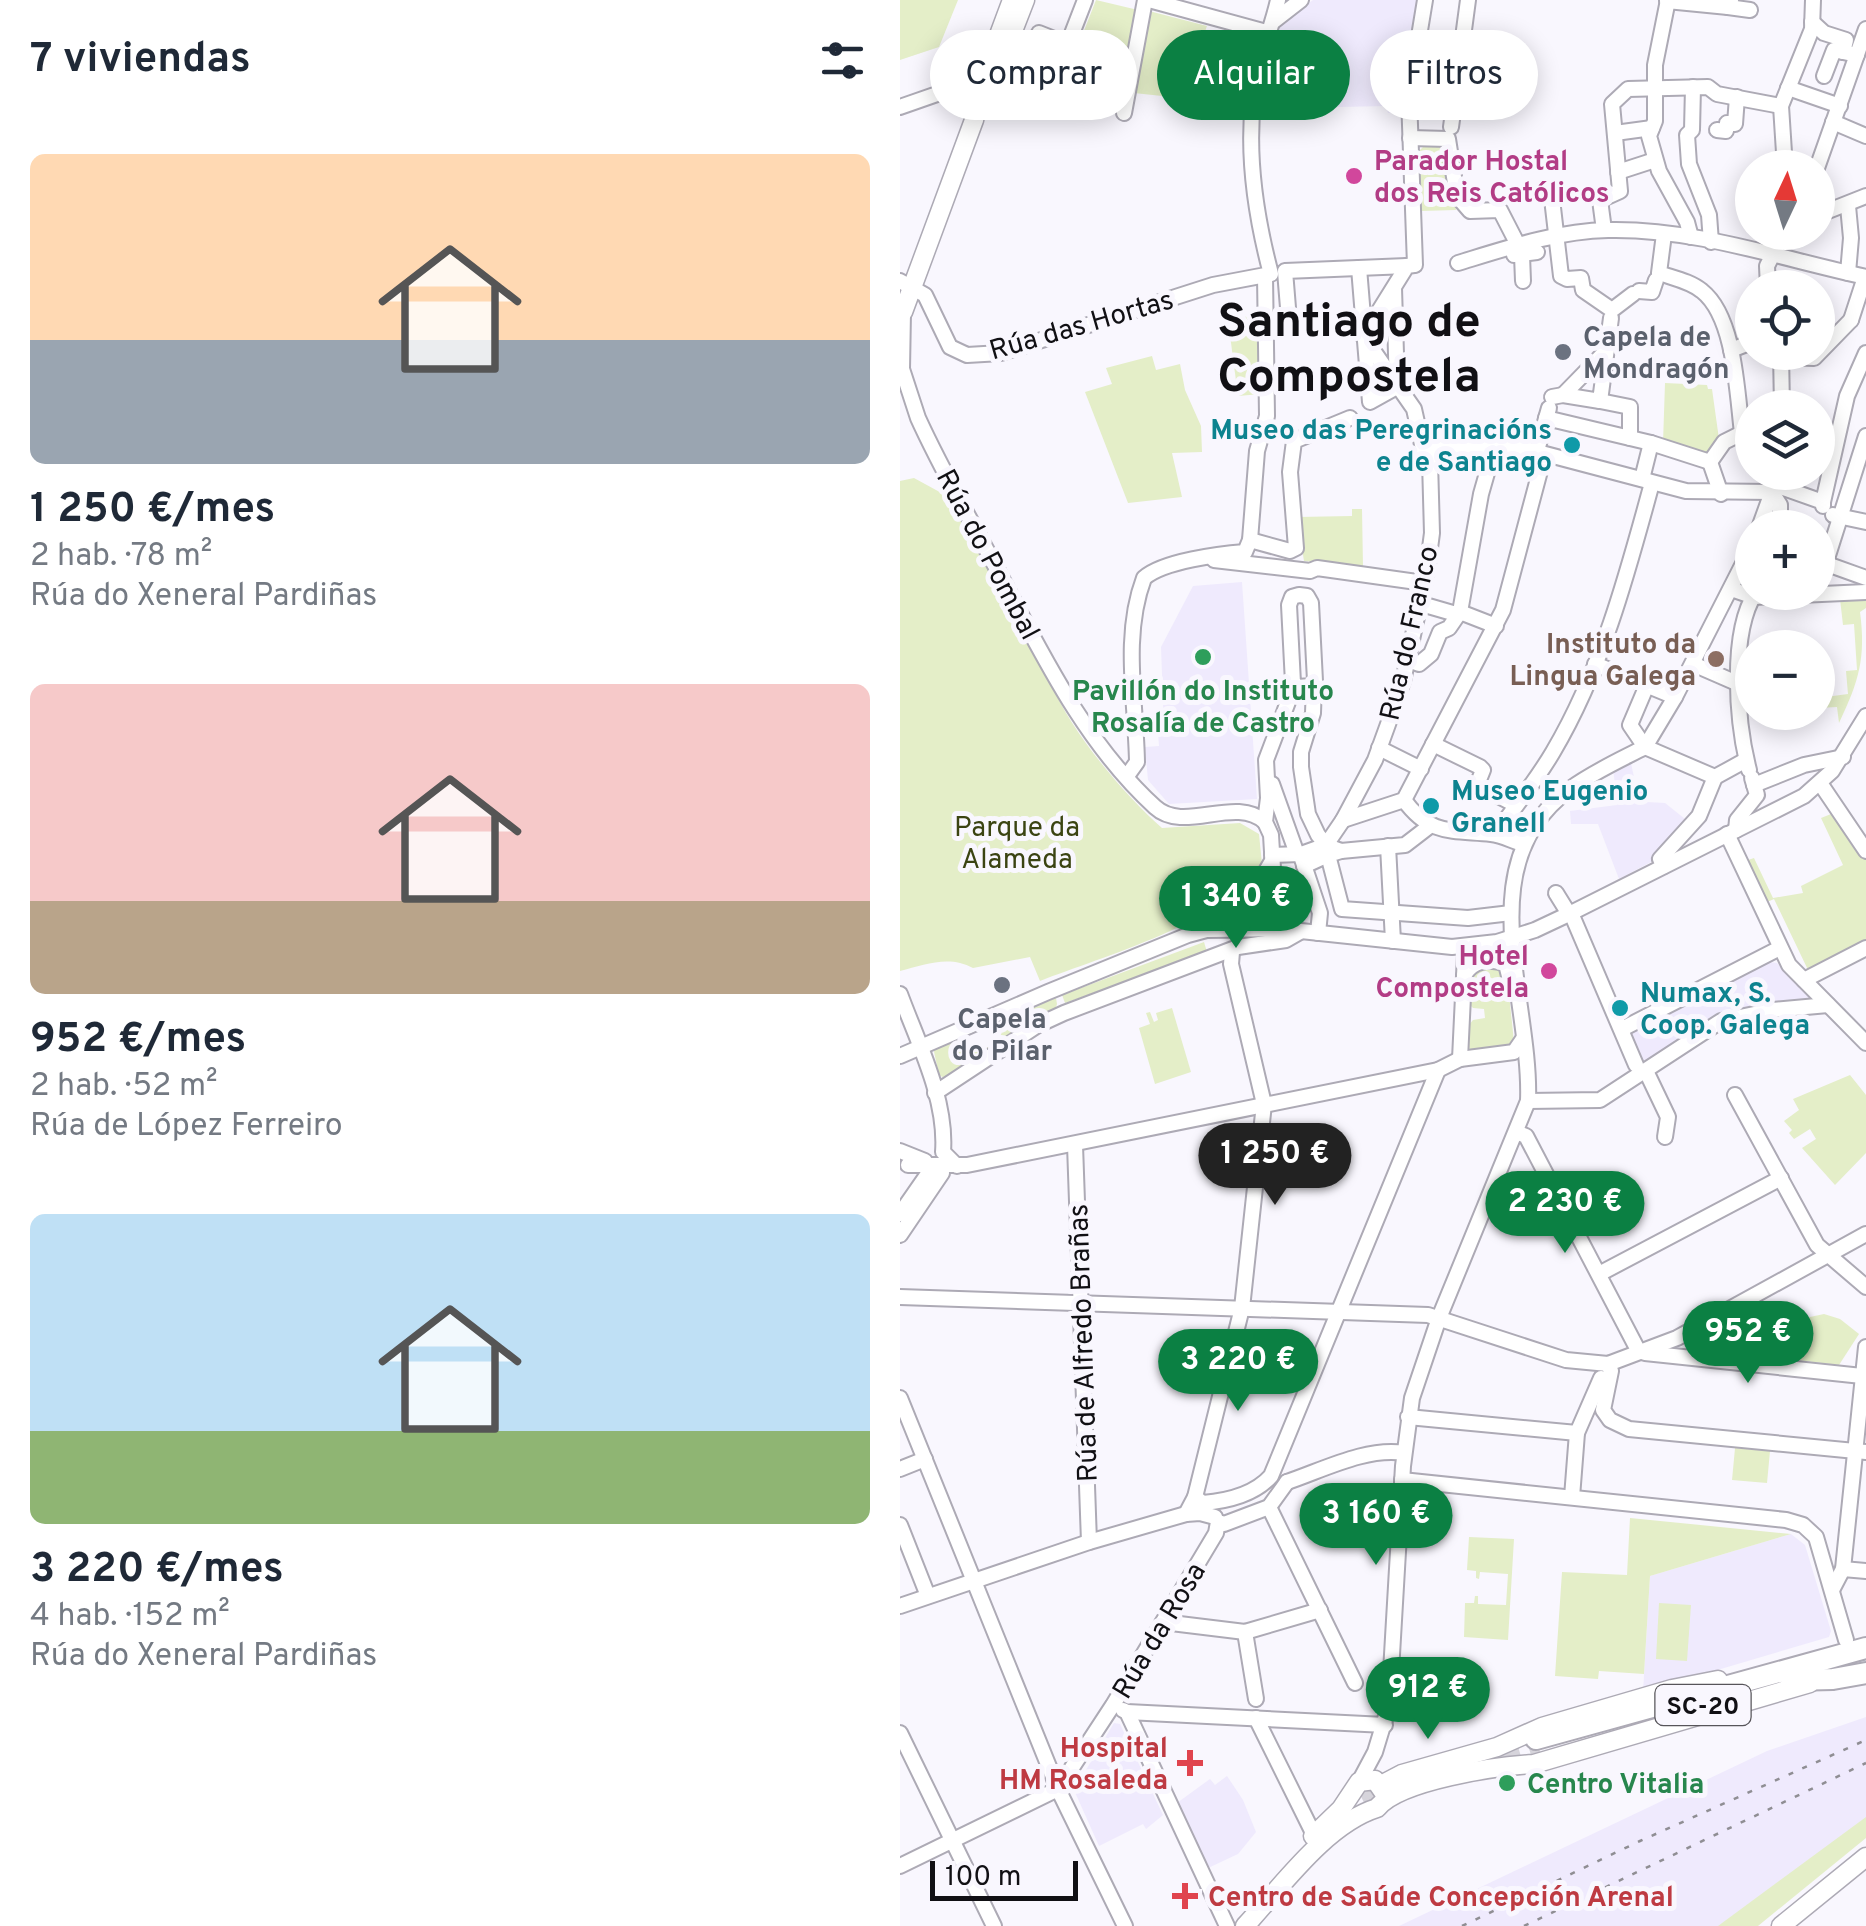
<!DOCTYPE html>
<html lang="es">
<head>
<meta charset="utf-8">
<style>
	:root { --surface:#fff; --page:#f6f6f7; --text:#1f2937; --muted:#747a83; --accent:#0b8043 }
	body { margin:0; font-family:Overpass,sans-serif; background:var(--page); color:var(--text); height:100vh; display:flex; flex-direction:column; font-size:38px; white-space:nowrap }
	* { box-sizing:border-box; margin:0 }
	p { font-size:32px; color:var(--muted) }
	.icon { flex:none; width:55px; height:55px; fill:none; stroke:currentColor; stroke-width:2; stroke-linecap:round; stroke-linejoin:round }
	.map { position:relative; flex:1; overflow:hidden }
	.drawer { display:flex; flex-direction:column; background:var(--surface); width:900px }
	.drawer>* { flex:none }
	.guide { position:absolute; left:30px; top:30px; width:785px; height:90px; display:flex; gap:20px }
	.needle { width:65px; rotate:4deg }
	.tools { position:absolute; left:835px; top:150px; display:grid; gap:20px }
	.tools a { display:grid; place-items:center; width:100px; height:100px; border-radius:50%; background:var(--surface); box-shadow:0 5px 25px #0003; font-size:50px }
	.scale { position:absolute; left:30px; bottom:25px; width:148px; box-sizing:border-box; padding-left:10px; border:5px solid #111014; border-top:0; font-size:28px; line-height:35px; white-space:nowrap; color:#111014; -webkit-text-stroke:8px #f9f7fe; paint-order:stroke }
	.price { position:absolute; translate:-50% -85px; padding:0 22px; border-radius:35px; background:var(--accent); color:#fff; font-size:32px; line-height:65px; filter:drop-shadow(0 2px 5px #0008) }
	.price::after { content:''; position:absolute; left:50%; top:60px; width:30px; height:22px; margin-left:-15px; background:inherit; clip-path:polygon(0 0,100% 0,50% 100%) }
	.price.current { background:#222; color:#fff }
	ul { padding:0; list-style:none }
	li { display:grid; align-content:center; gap:20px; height:530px; padding:0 30px }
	li span { display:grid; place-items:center; height:310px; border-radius:15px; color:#555 }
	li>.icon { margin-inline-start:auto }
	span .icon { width:180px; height:180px; fill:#fffc; stroke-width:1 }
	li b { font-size:42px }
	h2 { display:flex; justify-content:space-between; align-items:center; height:120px; padding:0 30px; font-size:42px }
	.pill { padding:0 35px; border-radius:45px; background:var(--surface); box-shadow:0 5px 25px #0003; font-size:35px; line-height:90px }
	.pill.current { background:var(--accent); color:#fff }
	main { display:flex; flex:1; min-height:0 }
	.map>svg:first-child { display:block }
	.built { fill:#efeafd }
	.green { fill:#e4eec8 }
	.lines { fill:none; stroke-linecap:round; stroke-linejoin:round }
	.highway-tunnel { stroke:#d6d4db; stroke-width:20; stroke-dasharray:20 10; stroke-linecap:butt }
	.minor-casing { stroke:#adaab5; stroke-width:18 }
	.major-casing { stroke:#adaab5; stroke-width:21 }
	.highway-casing { stroke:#adaab5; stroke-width:24 }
	.minor { stroke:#fff; stroke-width:14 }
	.major { stroke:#fff; stroke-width:18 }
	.highway { stroke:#fff; stroke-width:20 }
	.rail { stroke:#8f8e93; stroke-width:2.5; stroke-dasharray:5 10; stroke-linecap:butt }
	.hotel-dot { fill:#d1479c; stroke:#f9f7fe; stroke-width:4 }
	.worship-dot { fill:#6b7280; stroke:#f9f7fe; stroke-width:4 }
	.culture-dot { fill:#0f9aa8; stroke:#f9f7fe; stroke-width:4 }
	.leisure-dot { fill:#2e9e5b; stroke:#f9f7fe; stroke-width:4 }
	.education-dot { fill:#8d6e63; stroke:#f9f7fe; stroke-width:4 }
	.health-dot { fill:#e0444e; stroke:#f9f7fe; stroke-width:4 }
	.labels { text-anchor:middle; stroke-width:10; stroke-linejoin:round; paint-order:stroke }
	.shield { fill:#f9f7fe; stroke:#57555a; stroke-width:2.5 }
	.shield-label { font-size:25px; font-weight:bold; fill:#111014 }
	.hotel-label { font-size:28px; font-weight:bold; fill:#b23c85; stroke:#f9f7fe; text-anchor:start }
	.street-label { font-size:28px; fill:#111014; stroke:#f9f7fe }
	.worship-label { font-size:28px; font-weight:bold; fill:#5b616d; stroke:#f9f7fe; text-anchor:start }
	.culture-label { font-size:28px; font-weight:bold; fill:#0d838f; stroke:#f9f7fe; text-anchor:start }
	.education-label { font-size:28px; font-weight:bold; fill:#785e54; stroke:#f9f7fe; text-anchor:end }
	.leisure-label { font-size:28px; font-weight:bold; fill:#27864d; stroke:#f9f7fe }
	.park-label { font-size:28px; fill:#3b4412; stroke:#f9f7fe }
	.health-label { font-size:28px; font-weight:bold; fill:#be3a42; stroke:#f9f7fe; text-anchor:end }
	.town-label { font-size:48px; font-weight:bold; fill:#111014; stroke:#f9f7fe }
</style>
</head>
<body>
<main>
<section class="drawer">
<h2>7 viviendas<svg class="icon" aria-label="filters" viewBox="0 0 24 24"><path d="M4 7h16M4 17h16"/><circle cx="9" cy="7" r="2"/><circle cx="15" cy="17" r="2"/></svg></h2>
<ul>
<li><span style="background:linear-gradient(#ffd9b3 60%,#9aa5b1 0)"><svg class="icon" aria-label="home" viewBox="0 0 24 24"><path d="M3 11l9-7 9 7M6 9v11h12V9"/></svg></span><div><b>1 250 €/mes</b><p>2 hab. · 78 m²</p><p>Rúa do Xeneral Pardiñas</p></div></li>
<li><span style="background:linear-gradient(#f6c9c9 70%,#b9a48a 0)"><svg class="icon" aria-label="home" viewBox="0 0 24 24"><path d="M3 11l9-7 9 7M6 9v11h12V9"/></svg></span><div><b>952 €/mes</b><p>2 hab. · 52 m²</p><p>Rúa de López Ferreiro</p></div></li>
<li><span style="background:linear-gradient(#bfe0f5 70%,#8fb573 0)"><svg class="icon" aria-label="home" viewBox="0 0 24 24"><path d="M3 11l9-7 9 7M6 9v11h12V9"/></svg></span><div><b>3 220 €/mes</b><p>4 hab. · 152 m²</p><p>Rúa do Xeneral Pardiñas</p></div></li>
</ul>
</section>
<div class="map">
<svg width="966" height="1926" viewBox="0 0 966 1926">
	<rect width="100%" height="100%" fill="#f9f7fe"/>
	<g class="built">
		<path d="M413,0H520L504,73V112L488,113L486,106L395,108V85L388,64L368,58L381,23Z"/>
		<path d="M342,582L357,799L269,804L248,780L245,747L259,746L258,733L264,731L261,647L293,586Z"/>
		<path d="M731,763L735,782L740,784L747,802L765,803L790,823L753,861L719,879L698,824H671L670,811L717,805L713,767Z"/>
		<path d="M869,962L877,963L911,997L908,1004L875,1003L823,1014L742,1066L728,1031Z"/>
		<path d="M891,1534L905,1545L931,1631L929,1637L743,1692L750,1576Z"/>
		<path d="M966,1717V1818L819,1926H499L867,1751Z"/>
		<path d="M214,1723L220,1724L263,1815L246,1829L243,1824L199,1846L174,1790Z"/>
		<path d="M327,1776L343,1800L356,1832L338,1854L306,1869L277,1803L310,1779L315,1785Z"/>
	</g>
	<g class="green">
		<path d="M0,0H58L39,47L0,60Z"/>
		<path d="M196,0L238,10L227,65L178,46Z"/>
		<path d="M249,11L307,26L281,98L234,93Z"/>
		<path d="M177,50L227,70L219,112L166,82Z"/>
		<path d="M523,147H542L545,150L556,210L521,211L520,150Z"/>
		<path d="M355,315L361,394L338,396L328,320Z"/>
		<path d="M252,356L256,370L280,364L285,390L301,426L302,452L272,453L282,497L228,503L185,392L212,384L206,368Z"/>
		<path d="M765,383L807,385L808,389H812L819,439L809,454L763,443Z"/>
		<path d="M14,478L47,496L151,683C169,729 224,795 262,828L340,823L359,834L362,864C329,921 201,957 140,981L130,957L73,968C50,955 25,964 0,971V481Z"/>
		<path d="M452,509H462L463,567L404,561L397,517L452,516Z"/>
		<path d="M966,598V608L960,612C966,658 959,681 939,723L937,707L918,708V698L948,694L946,671L957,670L954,624L943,625L940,599Z"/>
		<path d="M936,812L966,856V944L909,972L874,899L865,903L843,858L846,856L848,860L854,858L873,898L903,893L901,886L943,865L921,818Z"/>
		<path d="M304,942L307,952L165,1003L162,995Z"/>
		<path d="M595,964L607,975L614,1042L612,1046L574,1054L567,1046L568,1026L573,1020L585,1018L584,1009L573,1008L569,1004L570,974L573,969Z"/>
		<path d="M156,998L157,1004L154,1013L122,1026L46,1079L39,1075L33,1047L44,1042L70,1045L73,1053L96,1044L94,1036L112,1016Z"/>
		<path d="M272,1008L291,1072L255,1084L239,1028L250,1024L246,1013L250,1012L254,1022L258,1020L256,1013Z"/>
		<path d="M950,1075L966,1095V1153L935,1185L902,1148L916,1139L910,1129L894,1139L889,1133L892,1130L884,1121L899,1110L893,1099Z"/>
		<path d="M924,1314L940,1319L959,1334L939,1365L888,1359L893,1329L910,1317Z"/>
		<path d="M835,1448L870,1451L867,1483L832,1480Z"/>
		<path d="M730,1518L891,1534L750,1576L744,1674L699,1671L698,1679L655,1676L662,1572L727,1575Z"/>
		<path d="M569,1537L614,1539L608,1640L564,1637L565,1603H574L575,1596H578V1604L606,1605L608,1574L580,1572L579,1579L576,1578V1571L567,1570Z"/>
		<path d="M759,1603L791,1605L787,1661L756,1659Z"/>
		<path d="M966,1817V1838L858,1926H818Z"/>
	</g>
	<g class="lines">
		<g class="highway-tunnel">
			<path d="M602,1763L640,1752"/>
			<path d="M440,1821L463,1804L497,1788"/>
		</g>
		<g class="minor-casing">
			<g id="minor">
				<path d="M249,0L370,33"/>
				<path d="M768,0L755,65V121L749,136L759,171L787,222L791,237"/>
				<path d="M767,1L828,7L831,0"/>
				<path d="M828,7L850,10"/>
				<path d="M374,21L401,0"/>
				<path d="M912,22L924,33L946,40L943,52"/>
				<path d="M139,33L177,48"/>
				<path d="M168,44L185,0"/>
				<path d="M924,76L934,50L957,55"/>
				<path d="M793,87L792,130L787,135L789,164L809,215L811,242"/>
				<path d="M888,88L940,106"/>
				<path d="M0,107L83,78"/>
				<path d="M224,113L245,0"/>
				<path d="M933,122L966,136"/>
				<path d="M551,127L568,0"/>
				<path d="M817,130L826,131L827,123L835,124L837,97"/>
				<path d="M715,133L752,128"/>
				<path d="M510,138L548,139L557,196L570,211L600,210L618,245"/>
				<path d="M885,168L881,106L912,29L913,0"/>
				<path d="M917,168L966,29"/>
				<path d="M718,172L755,160"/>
				<path d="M652,199L661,276L667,279L681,278L683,290L712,310L733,294"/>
				<path d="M948,206L951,238L948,273"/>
				<path d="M918,215L966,196"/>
				<path d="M704,230L700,200L720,191L712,104L728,89L808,87L817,94L881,106"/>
				<path d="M764,234L759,273C773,278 790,281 802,291C835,317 837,393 842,433"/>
				<path d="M613,246L614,255L637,252"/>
				<path d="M622,255L623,281"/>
				<path d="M558,263C607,248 657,231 708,230C795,228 882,259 966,277"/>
				<path d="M515,265L509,97L525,0"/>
				<path d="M459,268L470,402L497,387L494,288"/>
				<path d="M0,281L25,295L50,347L67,355L101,353L313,285L371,274C354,210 343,134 359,67C364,44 373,23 378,0"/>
				<path d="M868,288L867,266L884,232"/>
				<path d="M739,291L752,292L756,280"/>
				<path d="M0,312H3L2,369L18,418C42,471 72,522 99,573C143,656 185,743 255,807C284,834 335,795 365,822"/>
				<path d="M389,320L385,271L507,266"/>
				<path d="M951,320L965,277"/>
				<path d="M464,335L507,266L514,265"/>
				<path d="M831,350L852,342"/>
				<path d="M881,352L882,408"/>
				<path d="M883,357L914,358L951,320"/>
				<path d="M663,395L707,350"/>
				<path d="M652,397L663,395L700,401L711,318"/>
				<path d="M700,401L730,407V438"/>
				<path d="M646,418L751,443L810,462"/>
				<path d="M523,449L615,446L786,491L872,492L878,486L923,502V506"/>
				<path d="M636,454L649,408"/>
				<path d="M810,462L824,442L842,433"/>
				<path d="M810,462L821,494"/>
				<path d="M742,479L751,443"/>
				<path d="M872,492L880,505V528"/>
				<path d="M923,502L947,396L966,353"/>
				<path d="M933,515L966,522"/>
				<path d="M859,528L872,492L875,472"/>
				<path d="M350,540L390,551L396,548L390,472L394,441L450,418"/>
				<path d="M314,560L410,571L417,568L524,583"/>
				<path d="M927,564L966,578"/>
				<path d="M918,587L966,436"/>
				<path d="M831,589L854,597L966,592"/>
				<path d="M399,595L407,596L411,603L415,681L411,686L398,687L393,683L389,605L392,597Z"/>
				<path d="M518,603L556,614"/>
				<path d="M560,612L596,626"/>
				<path d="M508,660L519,664L531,654L540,632L549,628L560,612L581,494L595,445"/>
				<path d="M695,664L775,697"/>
				<path d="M793,664L839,684"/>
				<path d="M533,744L580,767L583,770L577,785L616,805"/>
				<path d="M745,747L775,697L852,546"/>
				<path d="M745,747L815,777"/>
				<path d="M745,747L730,725L747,685"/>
				<path d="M479,748L521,769"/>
				<path d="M849,770C837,724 829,633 856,592"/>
				<path d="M227,776L237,762C236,702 222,636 244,578C263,561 320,554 345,552L350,540L357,451L367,416L365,276"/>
				<path d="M815,777L846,760"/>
				<path d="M920,783L966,851"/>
				<path d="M372,784L397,854"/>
				<path d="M854,785L904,765L943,757"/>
				<path d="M504,800C530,836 553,830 591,834C602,835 612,841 623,844"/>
				<path d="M443,820L504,800L603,610L644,456"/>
				<path d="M836,830L837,820L857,795L852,778"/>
				<path d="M595,834C615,807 636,781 653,752C702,669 727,575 752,483"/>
				<path d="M827,834L889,965L966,1043"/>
				<path d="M488,846L493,941"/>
				<path d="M433,848L441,851L505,845L531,825"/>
				<path d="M441,851L428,855L442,909L568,918L611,913"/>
				<path d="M372,855L401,854L426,845L443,820L475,760L491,716L503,681L527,571L532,533L530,461L523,449L514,409L463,336"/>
				<path d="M402,859L420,913L418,933"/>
				<path d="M404,866L428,855V847L418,835L408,814L401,767V752L413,713L414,684"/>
				<path d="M764,866L760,859L799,816L815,777"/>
				<path d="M656,893L669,914"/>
				<path d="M671,913L736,1065"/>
				<path d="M323,915L349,909L391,917"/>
				<path d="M340,923L350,920L365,906L374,885L371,835L365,822L368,798L366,760L394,686"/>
				<path d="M300,927C327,910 357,890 372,861"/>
				<path d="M306,930L382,929L552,947L597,942L635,930L669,914L904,796L932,771L966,716"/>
				<path d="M564,976C572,960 590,958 606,964L609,976"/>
				<path d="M904,980L966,948"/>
				<path d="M0,994C18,1043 47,1099 43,1152L57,1166"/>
				<path d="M722,1029L880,948"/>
				<path d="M0,1056L148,992L288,935L314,928"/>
				<path d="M560,1059L565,955"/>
				<path d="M746,1071L768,1117L765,1137"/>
				<path d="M35,1093L138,1025L164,1013L338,947L386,940L400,932"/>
				<path d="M835,1095L917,1245L966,1287"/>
				<path d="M628,1101L700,1100L821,1021L873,1010L928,1005"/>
				<path d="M616,1132L626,1136L739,1352"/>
				<path d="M175,1145L189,1542"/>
				<path d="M0,1151L25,1161"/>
				<path d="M8,1165H67L538,1070L560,1059L614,1052L623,1039"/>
				<path d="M0,1214L32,1168"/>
				<path d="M0,1235L42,1173"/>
				<path d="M699,1274L881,1178"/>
				<path d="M0,1297L528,1315L666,1360L708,1364L777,1338L966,1234"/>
				<path d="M745,1353L962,1376"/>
				<path d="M708,1364L711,1371L703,1410L710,1420L729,1429L966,1452"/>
				<path d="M0,1398L158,1789L225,1926"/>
				<path d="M508,1417L677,1433"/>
				<path d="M0,1469L25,1459"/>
				<path d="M502,1480L886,1520L903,1525L916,1537L946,1640"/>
				<path d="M387,1482C423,1470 466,1447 504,1453"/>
				<path d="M295,1497L303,1503C327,1501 355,1494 371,1476L538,1070"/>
				<path d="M672,1497L677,1433L701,1378"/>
				<path d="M369,1507L455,1683"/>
				<path d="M286,1514L295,1497L342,1308L364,1104L331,964L332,952"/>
				<path d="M318,1522L324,1524L369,1507L387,1482"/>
				<path d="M0,1525L28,1596"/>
				<path d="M943,1569L966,1571"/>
				<path d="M932,1590L943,1569L966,1347"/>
				<path d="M0,1606L189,1542L286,1514L300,1513L315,1517"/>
				<path d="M263,1622L345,1632L420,1610"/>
				<path d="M345,1632L356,1699"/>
				<path d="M223,1710L227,1712L327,1926"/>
				<path d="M227,1712L485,1725"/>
				<path d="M356,1718L414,1835"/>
				<path d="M0,1733L94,1926"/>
				<path d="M459,1782L475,1752L489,1706L503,1466L512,1398L539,1318L628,1101C632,999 567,863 670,789C693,772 720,760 745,747"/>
				<path d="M0,1866L158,1789L213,1705L316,1533L318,1522"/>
			</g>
		</g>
		<g class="major-casing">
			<g id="major">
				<path d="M85,103L125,0"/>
				<path d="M3,312L74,120L83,78L112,0"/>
				<path d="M481,1785L502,1774L597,1747L642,1727L772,1689L818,1680"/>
				<path d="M413,1836L441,1809L459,1782L475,1780L484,1793"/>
				<path d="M345,1926C382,1886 426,1824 477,1808C500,1780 597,1766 634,1764L910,1683"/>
				<path d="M881,1926L966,1857"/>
			</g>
		</g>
		<g class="highway-casing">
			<g id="highway">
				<path d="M891,1680L933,1679L966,1673"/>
				<path d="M636,1739L966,1648"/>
			</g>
		</g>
		<use href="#minor" class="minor"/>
		<use href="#major" class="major"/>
		<use href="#highway" class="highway"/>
		<g class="rail">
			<path d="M562,1926L740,1841L966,1740"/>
			<path d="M624,1926L966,1763"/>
		</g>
	</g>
	<g class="hotel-dot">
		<circle cx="454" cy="176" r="10"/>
		<circle cx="649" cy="971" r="10"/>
	</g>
	<g class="worship-dot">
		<circle cx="663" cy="352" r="10"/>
		<circle cx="102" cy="985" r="10"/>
	</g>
	<g class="culture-dot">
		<circle cx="672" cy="445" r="10"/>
		<circle cx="531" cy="806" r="10"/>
		<circle cx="720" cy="1008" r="10"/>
	</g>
	<g class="leisure-dot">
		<circle cx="303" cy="657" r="10"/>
		<circle cx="607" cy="1783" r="10"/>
	</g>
	<circle class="education-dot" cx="816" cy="659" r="10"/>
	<g class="health-dot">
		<path d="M285 1748h10v10h10v10h-10v10h-10v-10h-10v-10h10z"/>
		<path d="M280 1881h10v10h10v10h-10v10h-10v-10h-10v-10h10z"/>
	</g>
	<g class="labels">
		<rect class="shield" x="755.5" y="1685" width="95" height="40" rx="8"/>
		<g class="shield-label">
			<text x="803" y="1714">SC-20</text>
		</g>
		<g class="hotel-label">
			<text x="474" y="170">Parador Hostal<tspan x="474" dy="32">dos Reis Católicos</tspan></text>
			<text x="629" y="965" text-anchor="end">Hotel<tspan x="629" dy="32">Compostela</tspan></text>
		</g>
		<g class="street-label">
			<text transform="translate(181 324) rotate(-16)" y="10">Rúa das Hortas</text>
			<text transform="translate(89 554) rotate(62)" y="10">Rúa do Pombal</text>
			<text transform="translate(508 633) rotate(-77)" y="10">Rúa do Franco</text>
			<text transform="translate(182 1343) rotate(-92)" y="10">Rúa de Alfredo Brañas</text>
			<text transform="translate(258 1630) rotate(-59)" y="10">Rúa da Rosa</text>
		</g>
		<g class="worship-label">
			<text x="683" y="346">Capela de<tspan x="683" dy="32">Mondragón</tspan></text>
			<text x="102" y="1028" text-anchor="middle">Capela<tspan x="102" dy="32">do Pilar</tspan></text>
		</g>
		<g class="culture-label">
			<text x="652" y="439" text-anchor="end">Museo das Peregrinacións<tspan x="652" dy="32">e de Santiago</tspan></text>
			<text x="551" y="800">Museo Eugenio<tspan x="551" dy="32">Granell</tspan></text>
			<text x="740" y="1002">Numax, S.<tspan x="740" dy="32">Coop. Galega</tspan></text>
		</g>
		<g class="education-label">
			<text x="796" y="653">Instituto da<tspan x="796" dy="32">Lingua Galega</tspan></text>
		</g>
		<g class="leisure-label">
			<text x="303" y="700">Pavillón do Instituto<tspan x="303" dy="32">Rosalía de Castro</tspan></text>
			<text x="627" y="1793" text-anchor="start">Centro Vitalia</text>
		</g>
		<g class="park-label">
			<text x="117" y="836">Parque da<tspan x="117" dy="32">Alameda</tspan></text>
		</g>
		<g class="health-label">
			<text x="268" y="1757">Hospital<tspan x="268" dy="32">HM Rosaleda</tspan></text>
			<text x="308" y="1906" text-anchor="start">Centro de Saúde Concepción Arenal</text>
		</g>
		<g class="town-label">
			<text x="449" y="336">Santiago de<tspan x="449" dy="55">Compostela</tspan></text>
		</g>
	</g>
</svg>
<div class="tools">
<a><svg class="needle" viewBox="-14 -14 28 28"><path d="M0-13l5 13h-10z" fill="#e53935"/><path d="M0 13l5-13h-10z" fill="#747a83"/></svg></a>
<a><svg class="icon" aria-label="locate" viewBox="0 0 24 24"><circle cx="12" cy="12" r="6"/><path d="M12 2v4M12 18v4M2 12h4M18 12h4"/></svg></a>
<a><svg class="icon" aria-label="layers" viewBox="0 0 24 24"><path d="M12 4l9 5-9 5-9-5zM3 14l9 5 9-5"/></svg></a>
<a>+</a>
<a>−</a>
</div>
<div class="scale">100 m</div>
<b class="price" style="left:336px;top:951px">1 340 €</b>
<b class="price current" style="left:375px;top:1208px">1 250 €</b>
<b class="price" style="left:665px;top:1256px">2 230 €</b>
<b class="price" style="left:848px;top:1386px">952 €</b>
<b class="price" style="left:338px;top:1414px">3 220 €</b>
<b class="price" style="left:476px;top:1568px">3 160 €</b>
<b class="price" style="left:528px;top:1742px">912 €</b>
<div class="guide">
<a class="pill">Comprar</a>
<a class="pill current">Alquilar</a>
<a class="pill">Filtros</a>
</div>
</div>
</main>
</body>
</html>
